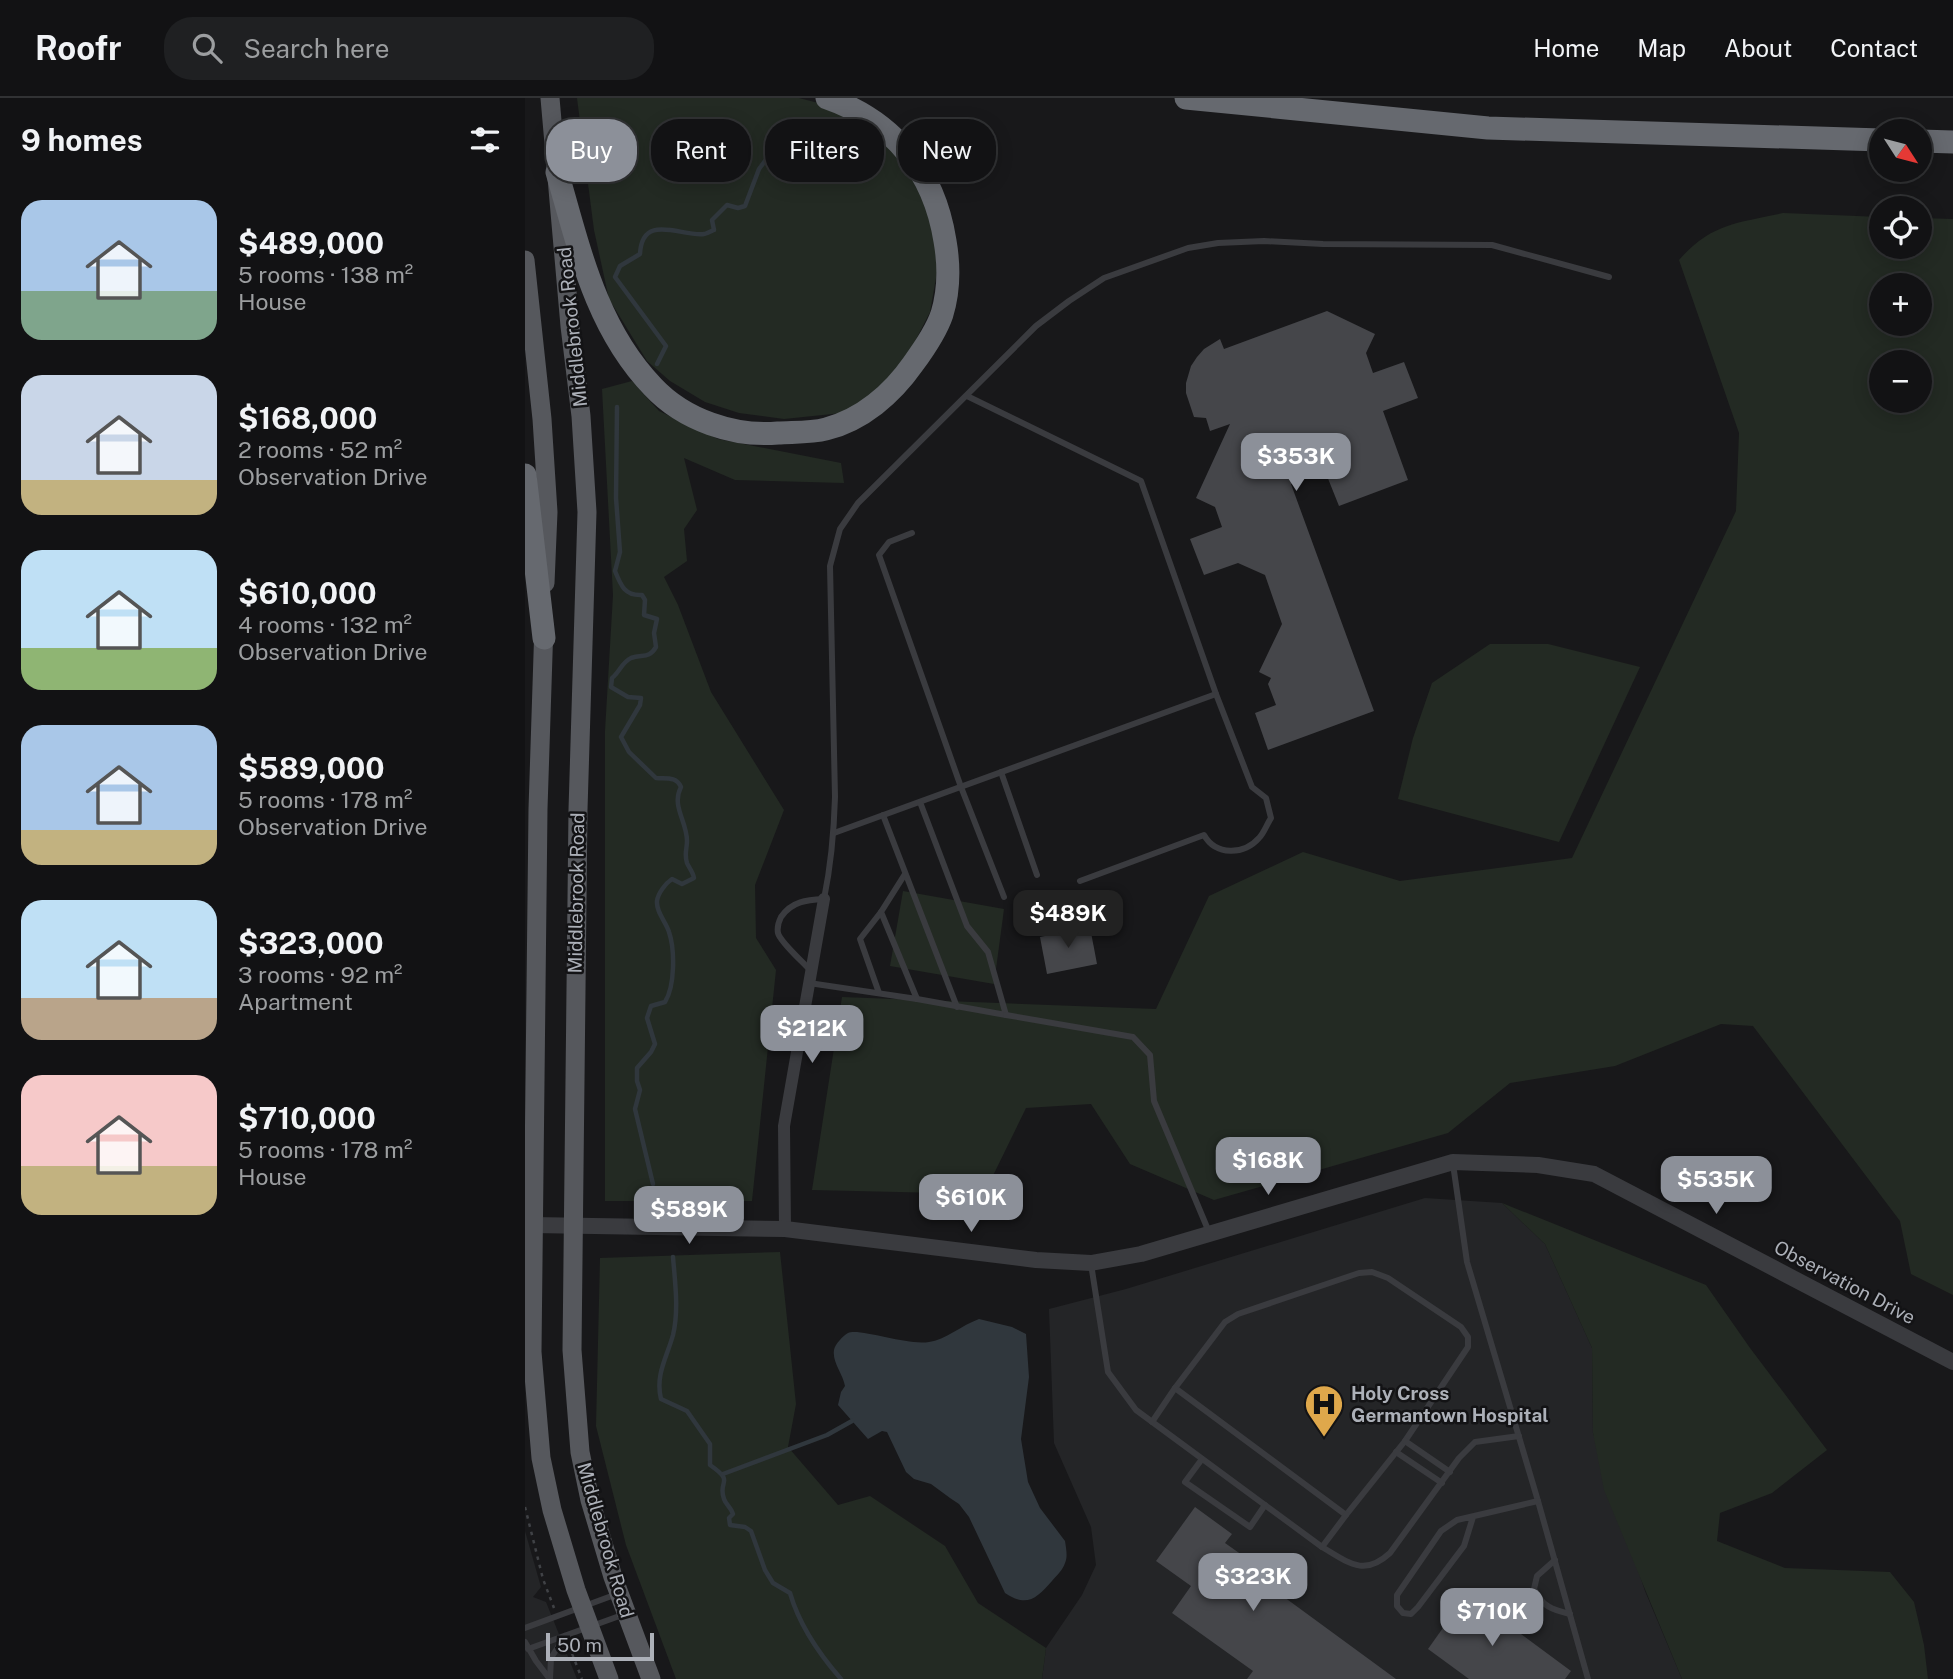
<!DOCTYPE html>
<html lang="en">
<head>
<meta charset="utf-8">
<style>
	:root { --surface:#121214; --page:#1f2022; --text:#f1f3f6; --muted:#9c9ea0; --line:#313234; --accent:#8c9099 }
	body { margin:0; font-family:"Public Sans",sans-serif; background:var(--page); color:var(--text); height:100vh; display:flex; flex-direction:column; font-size:26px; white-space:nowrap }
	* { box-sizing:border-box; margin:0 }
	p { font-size:23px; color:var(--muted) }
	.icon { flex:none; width:38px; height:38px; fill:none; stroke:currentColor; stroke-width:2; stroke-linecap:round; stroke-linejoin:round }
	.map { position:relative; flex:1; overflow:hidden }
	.details { display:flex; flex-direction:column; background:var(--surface); width:525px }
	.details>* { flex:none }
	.banner { position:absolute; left:21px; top:21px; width:665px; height:63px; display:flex; gap:14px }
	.needle { width:46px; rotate:126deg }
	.buttons { position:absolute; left:1344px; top:21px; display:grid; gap:14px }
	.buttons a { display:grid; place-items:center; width:63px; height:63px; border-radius:50%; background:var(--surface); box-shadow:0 4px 18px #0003,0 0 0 2px var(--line); font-size:35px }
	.scale { position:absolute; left:21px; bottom:18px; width:108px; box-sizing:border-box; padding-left:7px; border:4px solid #acb0b8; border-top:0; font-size:19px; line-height:24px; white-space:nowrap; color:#acb0b8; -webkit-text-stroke:5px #131315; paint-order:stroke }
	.price { position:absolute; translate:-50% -60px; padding:0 16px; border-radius:14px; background:var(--accent); color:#fff; font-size:23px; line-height:46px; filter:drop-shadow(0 2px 4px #0008) }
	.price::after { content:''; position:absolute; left:50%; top:42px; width:21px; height:16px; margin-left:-10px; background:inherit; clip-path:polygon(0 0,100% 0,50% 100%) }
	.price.on { background:#222; color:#fff }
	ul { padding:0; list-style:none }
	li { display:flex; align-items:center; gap:21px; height:175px; padding:0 21px }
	li span { display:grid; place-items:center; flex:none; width:196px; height:140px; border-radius:21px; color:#555 }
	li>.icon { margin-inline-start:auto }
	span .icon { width:84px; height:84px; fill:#fffc; stroke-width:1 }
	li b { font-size:30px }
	h2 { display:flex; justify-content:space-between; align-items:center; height:84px; padding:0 21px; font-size:30px }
	.pill { padding:0 24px; border-radius:28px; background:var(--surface); box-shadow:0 4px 18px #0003,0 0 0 2px var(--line); font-size:24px; line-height:63px }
	.pill.on { background:var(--accent); color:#fff }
	header { display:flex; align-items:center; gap:42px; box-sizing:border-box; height:98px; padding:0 35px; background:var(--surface); border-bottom:2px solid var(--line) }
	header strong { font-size:33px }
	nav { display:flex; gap:38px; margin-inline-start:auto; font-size:24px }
	.search { width:490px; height:63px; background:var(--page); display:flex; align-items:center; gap:18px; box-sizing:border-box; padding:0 24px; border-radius:28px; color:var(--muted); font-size:26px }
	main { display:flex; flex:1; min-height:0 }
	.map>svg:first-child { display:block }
	.built { fill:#242527 }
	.green { fill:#232a23; fill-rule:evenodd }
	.water { fill:#30373d }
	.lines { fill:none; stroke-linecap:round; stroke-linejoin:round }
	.stream { stroke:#30373d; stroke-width:4.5 }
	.building { fill:#45464a }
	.path { stroke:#404246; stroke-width:2.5; stroke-dasharray:3.5 5; stroke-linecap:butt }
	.service { stroke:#3a3b3f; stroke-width:6 }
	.minor { stroke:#3a3b3f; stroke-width:12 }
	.tertiary { stroke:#3a3b3f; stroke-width:16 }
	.primary { stroke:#56585d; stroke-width:19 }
	.motorway { stroke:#66696f; stroke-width:23 }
	.labels { text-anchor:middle; stroke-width:5; stroke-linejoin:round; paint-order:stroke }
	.street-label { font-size:19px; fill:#acb0b8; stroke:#131315 }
	.poi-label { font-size:19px; font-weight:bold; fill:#acb0b8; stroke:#131315; text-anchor:start }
</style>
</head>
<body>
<header>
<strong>Roofr</strong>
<div class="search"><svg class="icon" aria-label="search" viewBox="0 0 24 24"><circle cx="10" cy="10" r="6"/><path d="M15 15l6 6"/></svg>Search here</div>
<nav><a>Home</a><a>Map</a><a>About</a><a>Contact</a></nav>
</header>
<main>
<section class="details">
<h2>9 homes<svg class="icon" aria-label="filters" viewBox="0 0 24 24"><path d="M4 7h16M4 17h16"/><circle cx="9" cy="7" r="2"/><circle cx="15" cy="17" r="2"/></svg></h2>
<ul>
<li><span style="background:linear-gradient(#a9c7e8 65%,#7fa58c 0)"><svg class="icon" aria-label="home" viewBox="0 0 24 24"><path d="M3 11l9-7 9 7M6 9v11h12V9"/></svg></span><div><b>$489,000</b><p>5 rooms · 138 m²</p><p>House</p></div></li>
<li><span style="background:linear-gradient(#c9d6e8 75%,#c2b280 0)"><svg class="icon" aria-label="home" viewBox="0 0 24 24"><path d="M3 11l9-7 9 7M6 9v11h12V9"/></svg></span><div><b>$168,000</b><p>2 rooms · 52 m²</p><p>Observation Drive</p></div></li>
<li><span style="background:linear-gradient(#bfe0f5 70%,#8fb573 0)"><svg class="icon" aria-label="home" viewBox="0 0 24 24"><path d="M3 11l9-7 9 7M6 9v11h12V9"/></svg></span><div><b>$610,000</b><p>4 rooms · 132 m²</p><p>Observation Drive</p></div></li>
<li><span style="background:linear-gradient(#a9c7e8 75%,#c2b280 0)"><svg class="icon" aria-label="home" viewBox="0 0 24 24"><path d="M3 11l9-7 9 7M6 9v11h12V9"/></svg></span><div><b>$589,000</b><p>5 rooms · 178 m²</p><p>Observation Drive</p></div></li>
<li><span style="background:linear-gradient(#bfe0f5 70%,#b9a48a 0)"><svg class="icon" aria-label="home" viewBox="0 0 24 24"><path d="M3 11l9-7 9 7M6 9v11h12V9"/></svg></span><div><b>$323,000</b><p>3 rooms · 92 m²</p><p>Apartment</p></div></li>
<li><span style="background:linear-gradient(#f6c9c9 65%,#c2b280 0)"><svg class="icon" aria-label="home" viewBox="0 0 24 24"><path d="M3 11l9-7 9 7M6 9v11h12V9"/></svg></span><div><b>$710,000</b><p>5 rooms · 178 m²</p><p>House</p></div></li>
</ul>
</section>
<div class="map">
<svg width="1428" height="1581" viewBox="0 0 1428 1581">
	<rect width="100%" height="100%" fill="#18181a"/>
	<g class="built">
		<path d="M900,1100L977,1105L1020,1146L1067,1250L1068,1335L1120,1493L1157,1581H517L521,1550L557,1497L571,1467L566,1429L529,1345L524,1211L601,1191Z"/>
		<path d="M0,1433L16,1489L8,1499L21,1504L52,1581H0Z"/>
	</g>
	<g class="green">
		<path d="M52,0H274L305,8L364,45L403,103L414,163L405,214L378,267L340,303L317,315L259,321L214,315L180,304L145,283L122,263L84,201L69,132Z"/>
		<path d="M1258,115L1356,119V149H1395V120L1428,121V1197L1386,1176L1375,1123L1228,928L1196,926L1090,968L985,985L923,1035L689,1102L605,1066L566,1006L501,1010L459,1096L287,1092L317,899L631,911L684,798L778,754L875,783L1047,760L1211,413L1214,335L1154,162C1186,125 1213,125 1258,115ZM1356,187H1395V226H1356ZM1356,264H1395V303H1356Z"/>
		<path d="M107,283L134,313L193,341L316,365L319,385L210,382L159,360L172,412L159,431L162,463L139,479L153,507L186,594L259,712L230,787L231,840L251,872L227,1103H80V633L88,497L77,291Z"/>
		<path d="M965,546H1023L1115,569L1034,744L873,701L888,640L907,585Z"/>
		<path d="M378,793L479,811L469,886L365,868Z"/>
		<path d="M977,1105L1181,1187L1225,1250L1302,1352L1247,1395L1195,1415L1192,1443L1260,1470L1365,1474L1389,1504L1399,1547L1403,1581H1157L1079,1392L1068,1335L1067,1250L1020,1146Z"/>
		<path d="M255,1154L271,1306L263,1349L313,1407L345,1398L420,1448L453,1505L521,1550L517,1581H151L101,1447L71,1328L75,1160Z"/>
	</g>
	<path class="water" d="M454,1221L487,1229L501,1236L504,1279L496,1341L503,1384L515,1410L540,1443C541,1450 543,1459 540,1465C538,1472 531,1478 527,1483C512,1500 502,1510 480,1495L444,1419L434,1406L425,1400L406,1386L389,1381L381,1374L362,1334L357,1333L343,1341L313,1307L316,1294L320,1288C318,1276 307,1264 309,1252C310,1246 318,1238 323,1235C335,1230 383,1248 404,1244C420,1242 437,1227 454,1221Z"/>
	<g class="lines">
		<g class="stream">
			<path d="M132,266L141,248L90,179L95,168L115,156C117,114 157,139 179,136C181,136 188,132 189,132L187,122L202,107L213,110L220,108L234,71L246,55"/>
			<path d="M92,309L91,400L95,454L90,473C96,488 100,498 117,497L120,502L119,517L132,521L129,535L131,549C124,561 118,556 106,560C97,564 94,575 87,580L86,589L103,599L116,600L115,607L96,639L104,654L131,680C141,681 151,678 156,689C146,708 162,723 162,743C162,751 159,756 162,765C164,770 168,774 169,780L157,786L147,781C141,785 133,795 132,803C131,814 141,824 144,834C150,852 150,888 140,904L126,908L122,920L130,946L126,954L112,970V983L115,992L110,1011L128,1086"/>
			<path d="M148,1159C150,1184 154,1212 148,1237C142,1259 130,1277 136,1301L162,1313L185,1346V1367C211,1385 192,1382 199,1401C201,1407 206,1409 208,1416L204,1420L205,1427L220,1429L226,1433L240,1472L248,1485L265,1495C274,1526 295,1557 316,1581"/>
			<path d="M198,1376L302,1337L327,1323"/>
		</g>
	</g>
	<g class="building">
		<path d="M802,213L850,236L841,255L848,275L879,264L893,300L858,313L883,382L814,408L800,373L766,386L849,613L743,652L730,615L751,607L743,586L746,580L734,574L757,526L740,477L713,465L679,477L665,441L697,429L690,409L671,400L705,326L685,333L681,320L669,319L661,295V285L666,268L672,259L679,251L695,241L699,251Z"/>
		<path d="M565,829L572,866L522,876L515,839Z"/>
		<path d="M670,1409L707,1436L700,1445L717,1457L711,1464L871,1581H722L728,1573L647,1515L666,1488L631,1463Z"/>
		<path d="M942,1496L1046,1573L1040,1581H944L903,1551Z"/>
	</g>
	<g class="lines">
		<g class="path">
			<path d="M45,20L52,72"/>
			<path d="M0,1409L18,1481L29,1510"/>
			<path d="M44,1548L57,1581"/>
		</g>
		<g class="service">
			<path d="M442,298L616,383L691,596L727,689L741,700L746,720C742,726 739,735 734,740C719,757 691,758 679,737L555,783"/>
			<path d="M387,435L364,444L354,457L436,689L479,799"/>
			<path d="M476,674L512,777"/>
			<path d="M358,717L432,909"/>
			<path d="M309,735L691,596"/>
			<path d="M380,776L356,814L392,901"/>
			<path d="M285,872C278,864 255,844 253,835C252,830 254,823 256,819C267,803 282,802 299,801C306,767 309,733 310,699L305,468L315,431L333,405L511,228L544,203L579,180L663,150L693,145L739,143L798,146L967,147L1084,179"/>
			<path d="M284,885L392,901L481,917L463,854L442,828L395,704"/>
			<path d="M354,895L335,841L356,814"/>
			<path d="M481,917L608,939L625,957L629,1003L684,1134"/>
			<path d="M928,1066L942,1164L1013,1403L1063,1581"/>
			<path d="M566,1166L583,1274L611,1312L797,1449C824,1465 839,1479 865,1455L934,1360L950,1344L994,1338"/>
			<path d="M847,1174L863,1180L936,1229L943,1239V1249L880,1343L821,1417L650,1290L700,1224L713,1216L834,1175Z"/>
			<path d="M627,1324L650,1290"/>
			<path d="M880,1343L925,1374"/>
			<path d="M871,1354L917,1385"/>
			<path d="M677,1361L660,1384L725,1429L740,1407"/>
			<path d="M948,1419L939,1448L893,1509L886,1516L878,1515L872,1508V1497L916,1433L932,1422L1013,1403"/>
			<path d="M797,1449L821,1417"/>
			<path d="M1030,1462L1012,1478L1009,1491C1016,1508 1028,1512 1045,1516"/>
			<path d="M0,1530L92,1496"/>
			<path d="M0,1544L11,1563L24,1580"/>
			<path d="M3,1551L100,1516"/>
			<path d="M25,1581L26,1560L40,1538"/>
		</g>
		<path class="minor" d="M260,1131L259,1028L299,801"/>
		<path class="tertiary" d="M7,1127L260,1131L511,1162L566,1165L616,1156L928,1064L1013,1067L1069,1076L1428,1264"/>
		<g class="primary">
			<path d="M25,0L45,228L56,318L62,414L53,712L47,1252L55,1354L65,1402L88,1479L126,1581"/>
			<path d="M0,162L17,321L23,414L20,485"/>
			<path d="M19,526L13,711L7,1254L16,1360L27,1412L51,1492L84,1581"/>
		</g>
		<g class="motorway">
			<path d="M661,0L963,30L1356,42"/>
			<path d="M1395,43L1428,44"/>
			<path d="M32,74C54,150 71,230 128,289C159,322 209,339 253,335C268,334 286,335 301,331C337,322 367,296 388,266C399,251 411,234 417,216C424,193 424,166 420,143C409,73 368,23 302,0"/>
			<path d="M0,377L19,540"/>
		</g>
	</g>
	<defs>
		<g id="hospital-pin" transform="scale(2.0125)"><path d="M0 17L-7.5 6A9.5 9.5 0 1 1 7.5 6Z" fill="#dfa84b" stroke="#131315"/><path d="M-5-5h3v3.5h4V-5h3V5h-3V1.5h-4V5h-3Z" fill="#111"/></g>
	</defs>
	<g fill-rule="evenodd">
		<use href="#hospital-pin" x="799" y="1306"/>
	</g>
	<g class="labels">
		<g class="street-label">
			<text transform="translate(47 229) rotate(-96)" y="7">Middlebrook Road</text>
			<text transform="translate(51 795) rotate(-89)" y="7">Middlebrook Road</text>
			<text transform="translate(1320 1184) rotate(28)" y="7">Observation Drive</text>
			<text transform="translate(81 1442) rotate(74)" y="7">Middlebrook Road</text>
		</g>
		<g class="poi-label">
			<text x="826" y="1302">Holy Cross<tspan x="826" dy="22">Germantown Hospital</tspan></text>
		</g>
	</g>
</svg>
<div class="buttons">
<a><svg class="needle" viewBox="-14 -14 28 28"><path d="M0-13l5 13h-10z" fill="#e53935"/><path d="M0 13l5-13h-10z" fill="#9c9ea0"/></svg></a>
<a><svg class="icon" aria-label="locate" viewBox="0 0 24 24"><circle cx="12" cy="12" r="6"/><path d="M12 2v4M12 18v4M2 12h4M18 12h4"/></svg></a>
<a>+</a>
<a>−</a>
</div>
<div class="scale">50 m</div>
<b class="price" style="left:771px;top:395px">$353K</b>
<b class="price on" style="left:543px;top:852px">$489K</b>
<b class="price" style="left:287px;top:967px">$212K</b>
<b class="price" style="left:743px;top:1099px">$168K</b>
<b class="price" style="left:1191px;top:1118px">$535K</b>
<b class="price" style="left:446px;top:1136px">$610K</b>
<b class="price" style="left:164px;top:1148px">$589K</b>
<b class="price" style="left:728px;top:1515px">$323K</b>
<b class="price" style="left:967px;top:1550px">$710K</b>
<div class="banner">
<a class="pill on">Buy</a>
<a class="pill">Rent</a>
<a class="pill">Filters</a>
<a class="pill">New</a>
</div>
</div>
</main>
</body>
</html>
